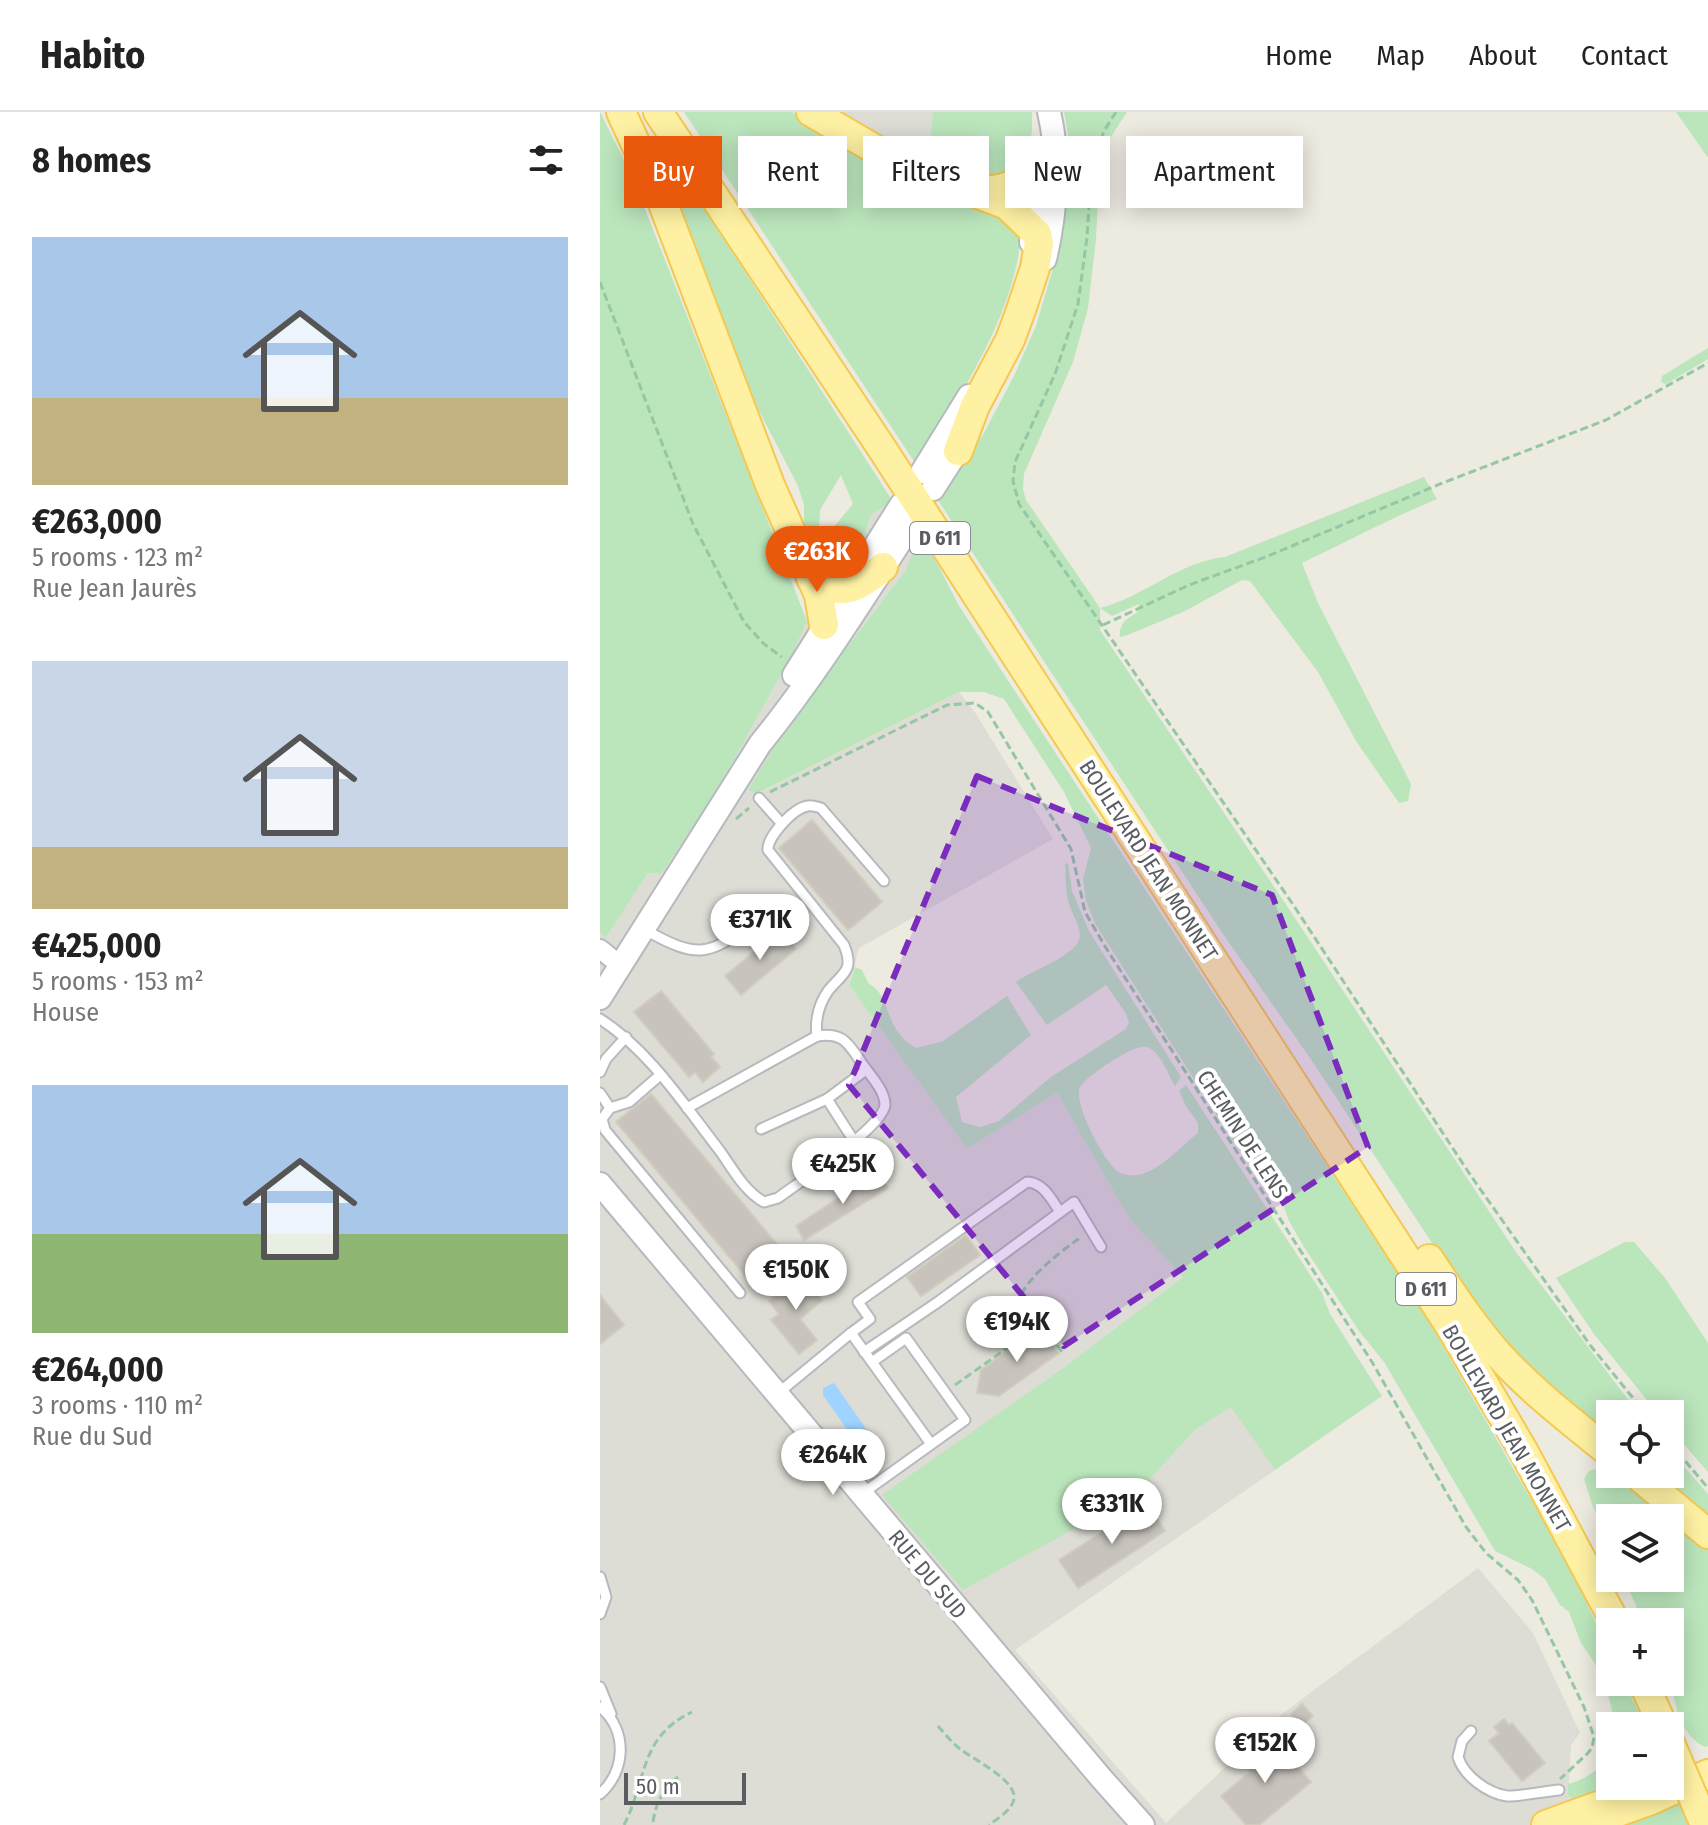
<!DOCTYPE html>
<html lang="en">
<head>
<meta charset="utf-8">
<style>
	:root { --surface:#fff; --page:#f2f2f2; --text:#222; --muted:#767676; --line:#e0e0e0; --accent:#ea580c }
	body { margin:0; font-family:"Fira Sans Condensed",sans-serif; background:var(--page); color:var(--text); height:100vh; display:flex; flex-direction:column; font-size:30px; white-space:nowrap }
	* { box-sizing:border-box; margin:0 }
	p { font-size:26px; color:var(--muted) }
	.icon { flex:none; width:44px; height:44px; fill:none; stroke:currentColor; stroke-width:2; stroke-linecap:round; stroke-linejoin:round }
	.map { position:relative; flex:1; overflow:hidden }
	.details { display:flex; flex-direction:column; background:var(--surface); width:600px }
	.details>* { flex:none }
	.banner { position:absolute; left:24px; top:24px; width:760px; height:72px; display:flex; gap:16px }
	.controls { position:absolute; left:996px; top:1288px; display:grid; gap:16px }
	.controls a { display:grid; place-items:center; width:88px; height:88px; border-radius:0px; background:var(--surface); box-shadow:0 4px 20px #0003; font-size:40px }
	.scale { position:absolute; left:24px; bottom:20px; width:122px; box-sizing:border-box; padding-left:8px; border:4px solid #595d62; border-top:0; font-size:22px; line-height:28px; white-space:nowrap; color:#595d62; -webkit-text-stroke:6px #fff; paint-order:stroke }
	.price { position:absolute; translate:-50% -68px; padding:0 18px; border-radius:28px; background:#fff; color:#222; font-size:26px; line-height:52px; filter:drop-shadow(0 2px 4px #0008) }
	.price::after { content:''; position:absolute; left:50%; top:48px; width:24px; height:18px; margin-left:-12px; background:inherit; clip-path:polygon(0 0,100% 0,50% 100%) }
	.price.selected { background:var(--accent); color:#fff }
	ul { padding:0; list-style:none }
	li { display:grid; align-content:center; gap:16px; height:424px; padding:0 32px }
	li span { display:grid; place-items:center; height:248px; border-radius:0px; color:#555 }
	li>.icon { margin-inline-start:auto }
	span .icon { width:144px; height:144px; fill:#fffc; stroke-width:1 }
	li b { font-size:34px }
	h2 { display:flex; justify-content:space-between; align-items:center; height:96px; padding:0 32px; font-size:34px }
	.chip { padding:0 28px; border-radius:0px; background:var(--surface); box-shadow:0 4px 20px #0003; font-size:28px; line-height:72px }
	.chip.selected { background:var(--accent); color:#fff }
	header { display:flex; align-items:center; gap:48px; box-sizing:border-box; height:112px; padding:0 40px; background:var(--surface); border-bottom:2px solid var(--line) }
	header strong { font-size:38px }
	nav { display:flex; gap:44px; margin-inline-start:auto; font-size:28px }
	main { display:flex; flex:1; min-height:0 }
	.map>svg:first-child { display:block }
	.industrial { fill:#dddcd5 }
	.green { fill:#bbe6bc }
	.water { fill:#9ed4ff }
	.building { fill:#c8c4bd; stroke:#d1ccbe; stroke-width:2 }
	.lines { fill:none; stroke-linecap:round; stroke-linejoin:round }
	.service-casing { stroke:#b6b9be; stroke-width:13 }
	.minor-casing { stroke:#b6b9be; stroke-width:22 }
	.tertiary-casing { stroke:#b6b9be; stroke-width:26 }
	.primary-casing { stroke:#f5c951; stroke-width:32 }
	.path { stroke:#94c7a3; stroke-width:3; stroke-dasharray:8 4; stroke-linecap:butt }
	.service { stroke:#fff; stroke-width:9 }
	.minor { stroke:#fff; stroke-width:18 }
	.tertiary { stroke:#fff; stroke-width:22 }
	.primary { stroke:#fff1a3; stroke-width:28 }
	.primary-bridge-casing { stroke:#f5c951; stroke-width:32; stroke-linecap:butt }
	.primary-bridge { stroke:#fff1a3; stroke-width:28 }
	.marked { fill:#7b2cbf; fill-opacity:0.2; stroke:#7b2cbf; stroke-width:6; stroke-dasharray:16 10; stroke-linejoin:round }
	.labels { text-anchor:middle; stroke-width:8; stroke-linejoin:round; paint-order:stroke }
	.shield { fill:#fff; stroke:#8b8e91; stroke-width:2 }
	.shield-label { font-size:20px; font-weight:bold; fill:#595d62 }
	.street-label { font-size:22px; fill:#595d62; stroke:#fff }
</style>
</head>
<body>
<header>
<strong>Habito</strong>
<nav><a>Home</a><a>Map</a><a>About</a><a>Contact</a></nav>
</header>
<main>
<section class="details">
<h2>8 homes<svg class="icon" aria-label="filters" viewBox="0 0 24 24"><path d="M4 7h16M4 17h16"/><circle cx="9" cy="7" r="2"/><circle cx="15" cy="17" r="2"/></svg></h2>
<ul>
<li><span style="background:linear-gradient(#a9c7e8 65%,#c2b280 0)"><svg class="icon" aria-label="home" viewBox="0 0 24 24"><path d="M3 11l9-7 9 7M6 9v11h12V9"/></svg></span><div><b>€263,000</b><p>5 rooms · 123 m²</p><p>Rue Jean Jaurès</p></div></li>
<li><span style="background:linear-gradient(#c9d6e8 75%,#c2b280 0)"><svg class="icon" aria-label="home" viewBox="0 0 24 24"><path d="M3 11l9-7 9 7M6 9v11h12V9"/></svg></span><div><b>€425,000</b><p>5 rooms · 153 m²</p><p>House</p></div></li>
<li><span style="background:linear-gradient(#a9c7e8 60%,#8fb573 0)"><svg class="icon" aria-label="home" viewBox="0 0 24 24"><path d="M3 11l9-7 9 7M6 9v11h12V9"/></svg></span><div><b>€264,000</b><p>3 rooms · 110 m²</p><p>Rue du Sud</p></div></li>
</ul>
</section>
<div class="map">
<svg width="1108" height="1713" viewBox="0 0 1108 1713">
	<rect width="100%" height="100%" fill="#edeae0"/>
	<g class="industrial">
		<path d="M237,0H333L328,48L286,29Z"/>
		<path d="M298,384L320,418L306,458L231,555L148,678L157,682L359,580L376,602L453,727L259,836L249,873L367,1037L457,981L529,1106L583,1165L462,1257L535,1383L595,1318L632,1294L675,1358L415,1538L566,1711L682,1602L878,1456L933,1521L980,1621L971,1633L968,1683L982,1713H0V820L7,825L48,761L61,762L100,705L135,646L193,541L207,509L239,455L253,442L264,425L271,403Z"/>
	</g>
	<g class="green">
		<path d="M0,0L32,64L207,509L193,541L135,646L100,705L61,762L48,761L6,826L0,820Z"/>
		<path d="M84,0H192L223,19L400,101L421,124C414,205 358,286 317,354Z"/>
		<path d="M333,0H432C433,36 428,63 386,66C378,66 368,69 361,66C350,63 339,54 328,48Z"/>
		<path d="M464,0H527L510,26L500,49L496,127L488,196L473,250L424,362L423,377L426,388L500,496C544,485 580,449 625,445L824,365L837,387C791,406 748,429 702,451L718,491L811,672L808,689L799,691L756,629L718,560L650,469L642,468L583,500L525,524L520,525C519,510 527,507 538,500L539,492L512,504L500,496V518L685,791L916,1140L1039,1302H1010V1327L940,1268L875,1196L708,943L623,822L336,385L383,323L414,264L436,214L455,150L467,82L468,22Z"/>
		<path d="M1076,0H1108V45L1106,43Z"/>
		<path d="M76,59L84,65L290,385L288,392L271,403L264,425L254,442L239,455C216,454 218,428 226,413L232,417L253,392L241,363L220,398L219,419L213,431H209L204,416V393L198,374L150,281L70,65Z"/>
		<path d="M1108,236V247L1066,272L1061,270L1062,264Z"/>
		<path d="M320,418L359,494L828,1208L971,1457L1010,1542V1570H1024L1046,1614H1021L1013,1602L1007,1578L994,1550L981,1531L969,1500L960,1493L945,1467L932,1457L895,1439L784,1250L759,1219L704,1135L689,1109L681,1087L659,1058L641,1041L496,813L486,789L483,767L491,736L464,680L404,587L384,580H359L156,682L148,678L191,608L306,458Z"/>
		<path d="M468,751L472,779L489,819L581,965L575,974C568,962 560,939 547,935C535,931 486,964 480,975C472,990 506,1054 520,1061C525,1063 533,1064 538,1063C560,1059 581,1034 598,1021V1011L586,994L579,979L586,973L722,1181L730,1202L782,1284L675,1358L631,1295L595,1318L535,1383L363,1478L282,1383L462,1257L583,1165L529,1106L457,981L367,1037L249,873L255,855L262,858L269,872C292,883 283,918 316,936L343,929L407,884L431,923L356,985L362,1010L380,1015L399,1009L451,965L526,917L529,910L525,900L506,873L447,913L416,870C433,858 454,852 470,839C489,825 476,812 470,795C465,782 466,766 465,752Z"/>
		<path d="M1025,1130H1034L1065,1166L1108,1231V1360L1070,1316V1302H1058L994,1222L956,1166Z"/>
		<path d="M1070,1339L1108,1382V1409L1053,1362H1070Z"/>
		<path d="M1000,1356L1068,1406H1010V1435L993,1395L984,1367L989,1359Z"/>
		<path d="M1070,1407L1108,1438V1634L1105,1635C1066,1617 1070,1546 1070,1510H1043L1024,1466H1070Z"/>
		<path d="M1010,1646V1673L972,1688L968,1683V1672C985,1668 997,1658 1010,1646Z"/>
		<path d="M1078,1681L1093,1713H1010Z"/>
	</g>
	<path class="water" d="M234,1271L283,1341V1344L271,1352L223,1283V1276Z"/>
	<g class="building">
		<path d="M212,708L282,790L248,818L179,736Z"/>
		<path d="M180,818L196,837L141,883L125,864Z"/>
		<path d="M61,879L114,942L111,945L120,955L103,970L95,960L89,965L34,900Z"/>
		<path d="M51,982L185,1142L152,1172L16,1010Z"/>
		<path d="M278,1060L288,1076L204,1128L196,1114Z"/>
		<path d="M366,1123L380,1143L321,1184L307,1165Z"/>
		<path d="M202,1162L222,1188L200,1207L217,1228L199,1242L171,1208L179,1202L169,1189Z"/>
		<path d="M0,1183L24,1213L0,1232Z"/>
		<path d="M441,1214L459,1241L399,1284L377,1281L381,1258Z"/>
		<path d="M547,1391L565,1419L478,1476L459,1448Z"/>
		<path d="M702,1592L713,1604L701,1614L691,1602Z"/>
		<path d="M904,1607L909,1613L912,1611L945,1651L922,1669L889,1629L899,1621L894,1615Z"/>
		<path d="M677,1631L711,1670L659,1713H646L621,1684L650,1660L639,1647L655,1633L663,1643Z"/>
	</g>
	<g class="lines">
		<g class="service-casing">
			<g id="service">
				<path d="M159,686L182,712"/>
				<path d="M44,817C107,854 113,838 168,800"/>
				<path d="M0,907C49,938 85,994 120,1039C132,1056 145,1080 164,1090L178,1086C198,1071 283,1015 285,993C285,978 269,962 261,950C248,931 243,920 217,924"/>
				<path d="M0,960L6,947L26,925"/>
				<path d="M0,981L10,996L29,990L59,964"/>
				<path d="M10,996L2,1007L5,1018L140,1181"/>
				<path d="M87,996L217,924C215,908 219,892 228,879C242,861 255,860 244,833L168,738C167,725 193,696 208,694C212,693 217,695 221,696L284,769"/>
				<path d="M161,1017L227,987"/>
				<path d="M254,1029L227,987L266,958"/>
				<path d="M251,1221L270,1207L258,1190L427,1070C444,1071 451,1087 460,1100"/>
				<path d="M264,1240L338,1190L474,1090L501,1135"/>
				<path d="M177,1282L251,1221L331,1332"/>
				<path d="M263,1381L365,1308L306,1226L272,1250"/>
				<path d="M0,1465L6,1485L0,1502"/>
				<path d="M0,1575L11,1602"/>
				<path d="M0,1595C28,1618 26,1659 0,1682"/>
				<path d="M871,1619L862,1629L858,1645C864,1664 887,1681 907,1684C914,1685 948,1679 959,1678"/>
			</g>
		</g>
		<g class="minor-casing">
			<path id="minor" d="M0,837L21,854"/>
		</g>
		<g class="tertiary-casing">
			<g id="tertiary">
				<path d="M431,130L439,76V53"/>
				<path d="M445,147C456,101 460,46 449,0"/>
				<path d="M322,360L369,284"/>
				<path d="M333,377L365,327"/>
				<path d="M194,563L301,393"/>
				<path d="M0,886L160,632C217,562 264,485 313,410"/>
				<path d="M0,1072L502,1667L543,1713"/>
			</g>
		</g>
		<g class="primary-casing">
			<g id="primary">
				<path d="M21,0L62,89L170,373L219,483L224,513"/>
				<path d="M58,0L281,335L848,1211L924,1340L1015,1510"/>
				<path d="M211,0L273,36L328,63L407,93L437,122L439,132L435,156L421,198L410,228L375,294L358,339"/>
				<path d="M376,79C403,79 420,73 439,53"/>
				<path d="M211,466C242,487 257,476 283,455"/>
				<path d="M829,1147C851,1180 872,1213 898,1242C931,1279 972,1310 1010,1341"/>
				<path d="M1036,1362L1108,1422"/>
				<path d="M1043,1570L1063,1614"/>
				<path d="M946,1713L998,1694"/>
				<path d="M982,1713L1051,1688L1108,1662"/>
			</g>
		</g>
		<g class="path">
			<path d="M516,0L504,19L492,50L487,125L478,192L455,262L415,350L413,369L419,392L692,791L871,1064L990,1233L1046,1302"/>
			<path d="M0,170L93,412L144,510L164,532L182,545"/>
			<path d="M503,513L589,473L668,444L840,372L1006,308L1108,251"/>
			<path d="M170,680L347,593L375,591L388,600L471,737L485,800L506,836L772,1250L866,1415L886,1441L918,1468L932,1488L984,1595L994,1625L992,1636L987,1642L960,1667"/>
			<path d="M136,707L149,696"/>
			<path d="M421,1226L412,1208C418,1170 453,1146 481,1125"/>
			<path d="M355,1273L441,1212L463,1241"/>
			<path d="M1070,1331L1108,1376"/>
			<path d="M338,1614C345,1622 352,1631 360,1637C373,1647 416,1668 414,1686C413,1698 398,1706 389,1713"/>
			<path d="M53,1710C56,1690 63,1678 78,1665"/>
			<path d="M24,1713C47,1668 39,1625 92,1600"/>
		</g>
		<use href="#service" class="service"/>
		<use href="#minor" class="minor"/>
		<use href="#tertiary" class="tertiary"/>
		<use href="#primary" class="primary"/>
		<g class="primary-bridge-casing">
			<path id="primary-bridge" d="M1070,1631L1105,1713"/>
		</g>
		<use href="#primary-bridge" class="primary-bridge"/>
	</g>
	<path class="marked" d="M377,664L672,783L768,1035L464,1234L249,973Z"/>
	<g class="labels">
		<g class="shield">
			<rect x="310" y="410" width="60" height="32" rx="6"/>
			<rect x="796" y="1161" width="60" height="32" rx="6"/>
		</g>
		<g class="shield-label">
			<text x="340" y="433">D 611</text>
			<text x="826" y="1184">D 611</text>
		</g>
		<g class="street-label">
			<text transform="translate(549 748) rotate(57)" y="8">BOULEVARD JEAN MONNET</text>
			<text transform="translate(643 1022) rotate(57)" y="8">CHEMIN DE LENS</text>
			<text transform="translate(907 1316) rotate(60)" y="8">BOULEVARD JEAN MONNET</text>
			<text transform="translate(328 1462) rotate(50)" y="8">RUE DU SUD</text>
		</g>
	</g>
</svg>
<div class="controls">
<a><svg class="icon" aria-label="locate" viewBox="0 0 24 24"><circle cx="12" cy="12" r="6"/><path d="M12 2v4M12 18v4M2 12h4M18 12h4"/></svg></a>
<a><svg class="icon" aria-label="layers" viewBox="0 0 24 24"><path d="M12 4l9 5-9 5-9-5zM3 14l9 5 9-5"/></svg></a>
<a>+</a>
<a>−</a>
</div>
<div class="scale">50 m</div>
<b class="price selected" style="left:217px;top:482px">€263K</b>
<b class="price" style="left:160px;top:850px">€371K</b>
<b class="price" style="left:243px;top:1094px">€425K</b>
<b class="price" style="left:196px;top:1200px">€150K</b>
<b class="price" style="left:417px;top:1252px">€194K</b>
<b class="price" style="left:233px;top:1385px">€264K</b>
<b class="price" style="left:512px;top:1434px">€331K</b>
<b class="price" style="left:665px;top:1673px">€152K</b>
<div class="banner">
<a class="chip selected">Buy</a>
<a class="chip">Rent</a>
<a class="chip">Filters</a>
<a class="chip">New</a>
<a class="chip">Apartment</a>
</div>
</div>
</main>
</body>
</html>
